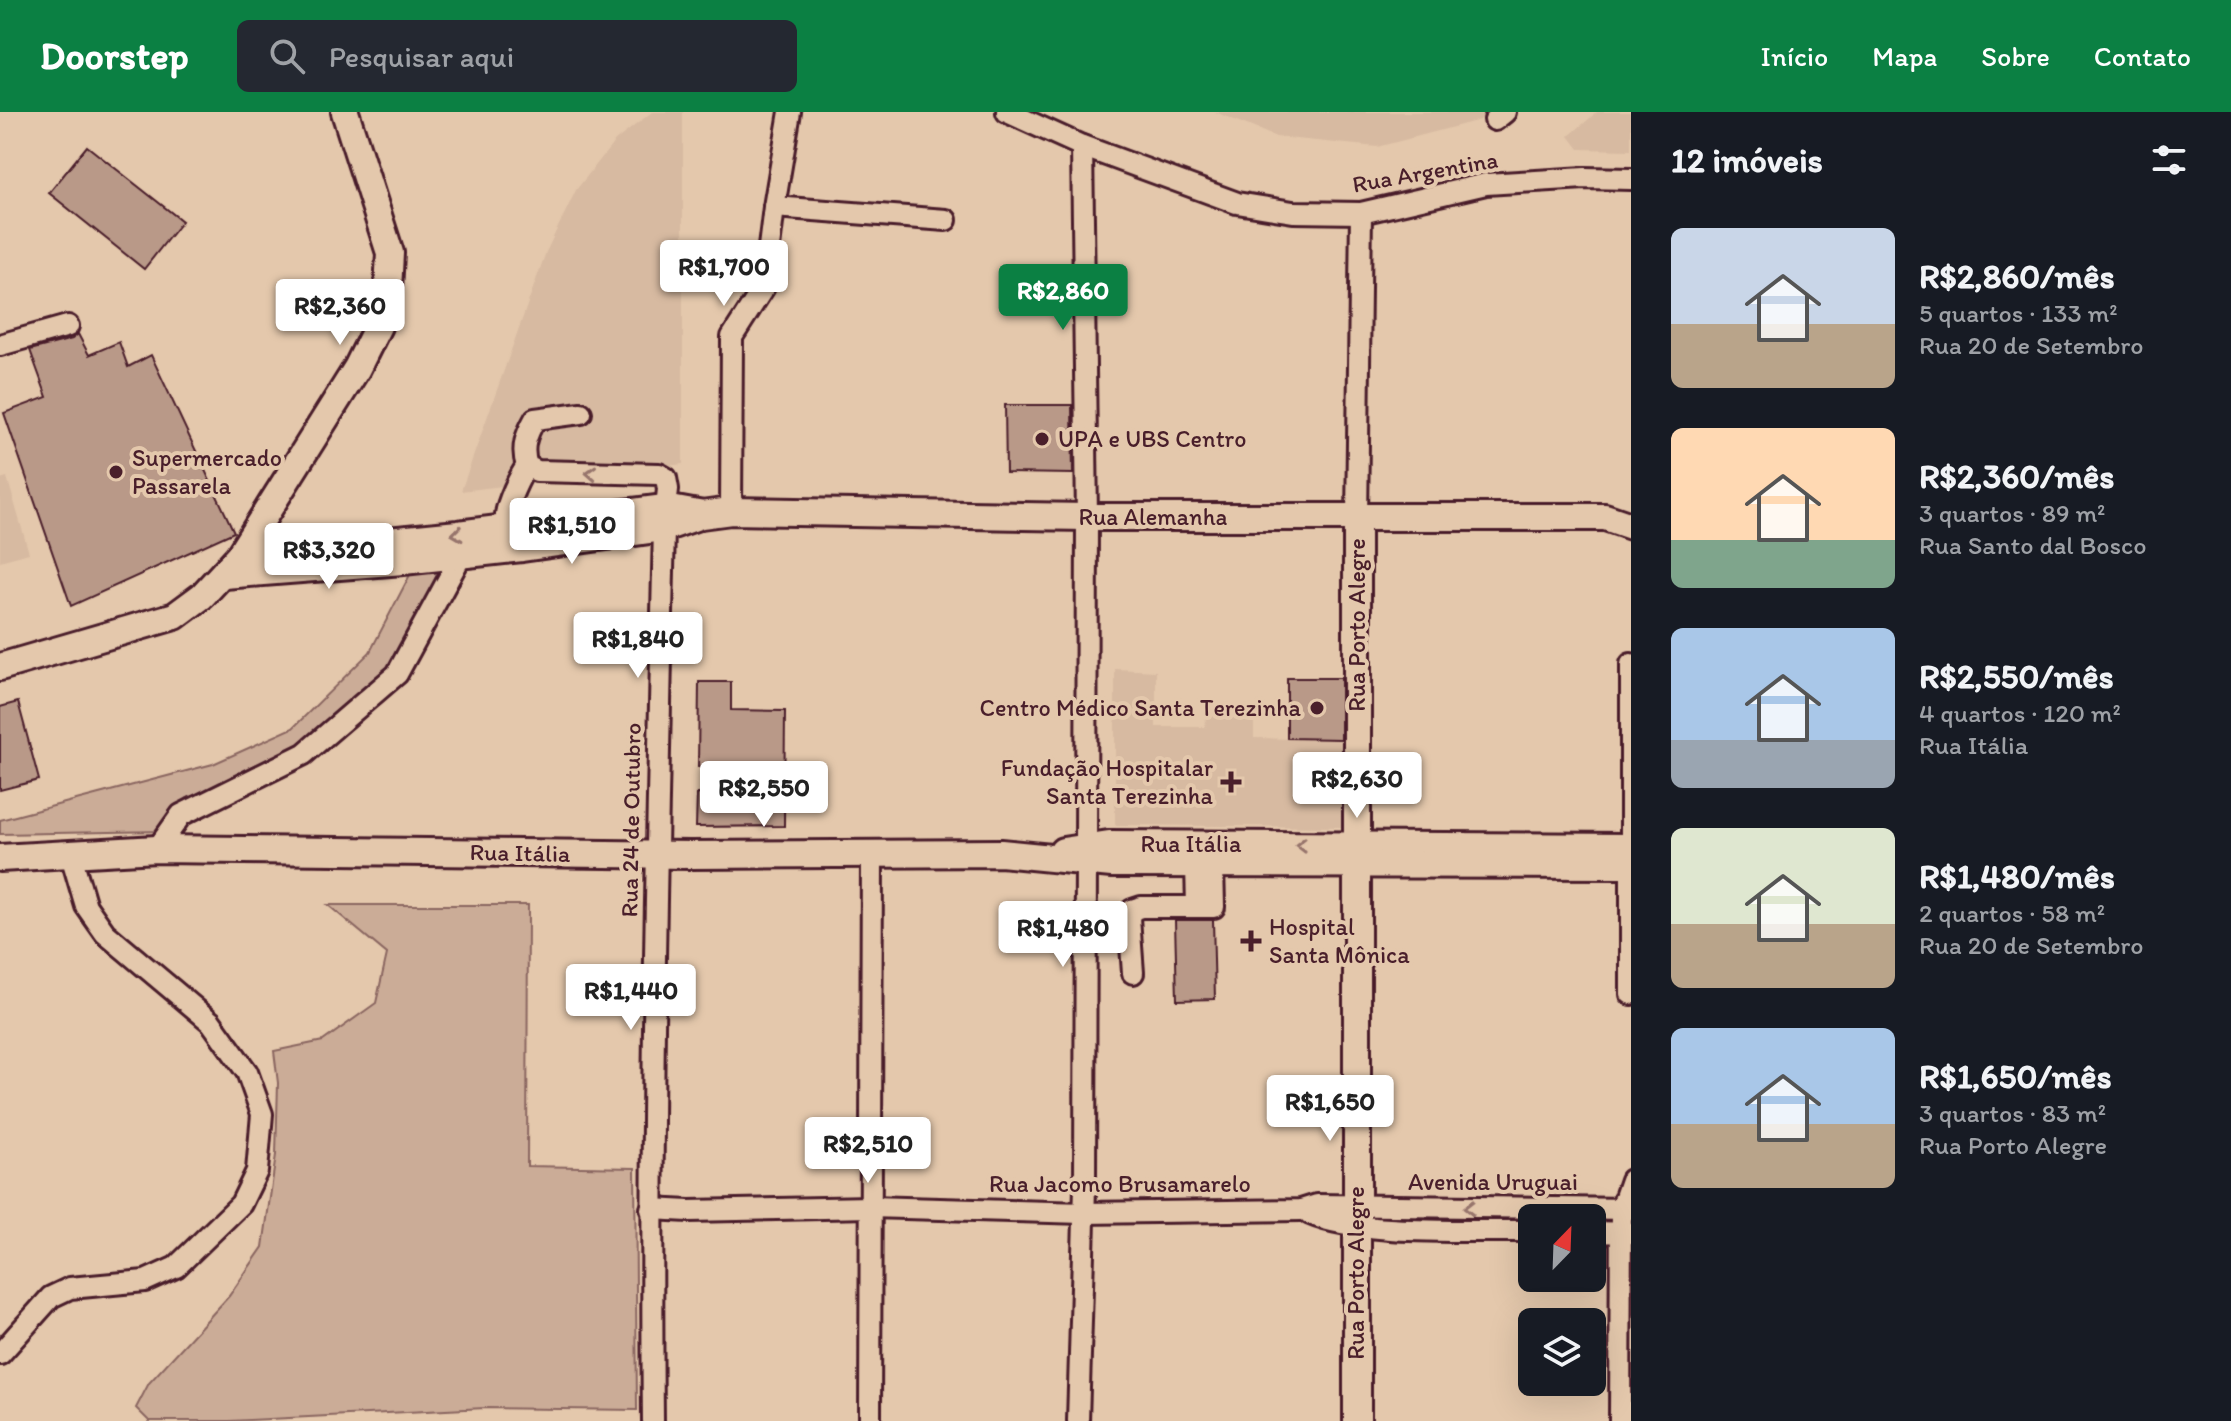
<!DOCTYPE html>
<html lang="pt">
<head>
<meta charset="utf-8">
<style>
	:root { --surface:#171b24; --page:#242831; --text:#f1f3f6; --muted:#9ea1a6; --accent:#0b8043 }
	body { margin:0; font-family:Itim,sans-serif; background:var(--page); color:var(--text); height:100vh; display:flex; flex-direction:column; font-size:30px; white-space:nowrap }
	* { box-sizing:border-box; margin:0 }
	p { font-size:26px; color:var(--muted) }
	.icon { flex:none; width:44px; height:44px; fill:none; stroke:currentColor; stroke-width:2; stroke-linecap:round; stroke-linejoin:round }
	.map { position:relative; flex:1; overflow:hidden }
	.details { display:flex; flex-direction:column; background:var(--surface); width:600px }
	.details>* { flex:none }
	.needle { width:52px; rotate:23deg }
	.controls { position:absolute; left:1518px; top:1092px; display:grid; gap:16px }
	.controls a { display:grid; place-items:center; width:88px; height:88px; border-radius:12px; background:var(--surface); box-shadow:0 8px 32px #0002; font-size:40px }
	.price { position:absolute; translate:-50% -68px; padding:0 18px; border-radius:8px; background:#fff; color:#222; font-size:26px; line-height:52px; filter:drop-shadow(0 2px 4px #0008) }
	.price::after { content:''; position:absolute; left:50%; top:48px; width:24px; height:18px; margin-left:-12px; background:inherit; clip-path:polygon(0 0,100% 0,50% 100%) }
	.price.active { background:var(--accent); color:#fff }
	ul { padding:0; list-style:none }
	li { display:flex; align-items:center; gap:24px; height:200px; padding:0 40px }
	li span { display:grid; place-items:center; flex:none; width:224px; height:160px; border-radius:12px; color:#555 }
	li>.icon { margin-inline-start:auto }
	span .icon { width:96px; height:96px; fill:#fffc; stroke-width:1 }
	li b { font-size:34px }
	h2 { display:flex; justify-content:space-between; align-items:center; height:96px; padding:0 40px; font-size:34px }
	header { display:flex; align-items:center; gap:48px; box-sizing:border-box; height:112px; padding:0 40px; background:var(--accent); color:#fff }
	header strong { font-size:38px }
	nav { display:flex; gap:44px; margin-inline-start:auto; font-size:28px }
	.search { width:560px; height:72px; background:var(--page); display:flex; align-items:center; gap:20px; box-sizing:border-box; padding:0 28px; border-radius:12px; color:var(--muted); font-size:30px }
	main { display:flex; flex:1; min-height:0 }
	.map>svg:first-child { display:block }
	.built { fill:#d7baa1 }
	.green { fill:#cbac97; stroke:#8a6661; stroke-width:2 }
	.building { fill:#b99988; stroke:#4a1f2b; stroke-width:2 }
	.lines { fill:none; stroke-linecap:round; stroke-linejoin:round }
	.minor-casing { stroke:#4a1f2b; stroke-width:26 }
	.major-casing { stroke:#4a1f2b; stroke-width:32 }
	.minor { stroke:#e4c8ac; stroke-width:20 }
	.major { stroke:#e4c8ac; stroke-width:26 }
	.oneway { stroke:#97746c }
	.poi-dot { fill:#4a1f2b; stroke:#e4c8ac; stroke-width:3 }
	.labels { text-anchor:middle; stroke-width:8; stroke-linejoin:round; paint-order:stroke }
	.street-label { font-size:24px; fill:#4a1f2b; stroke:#e4c8ac }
	.poi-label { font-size:24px; fill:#4a1f2b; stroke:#e4c8ac; text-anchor:start }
</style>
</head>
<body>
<header>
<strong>Doorstep</strong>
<div class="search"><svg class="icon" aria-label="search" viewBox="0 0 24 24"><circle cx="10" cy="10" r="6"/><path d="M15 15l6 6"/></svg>Pesquisar aqui</div>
<nav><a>Início</a><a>Mapa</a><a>Sobre</a><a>Contato</a></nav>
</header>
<main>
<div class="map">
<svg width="1631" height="1309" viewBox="0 0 1631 1309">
	<rect width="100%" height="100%" fill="#e4c8ac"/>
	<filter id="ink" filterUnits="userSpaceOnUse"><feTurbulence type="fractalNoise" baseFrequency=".0125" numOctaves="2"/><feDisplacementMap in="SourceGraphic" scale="16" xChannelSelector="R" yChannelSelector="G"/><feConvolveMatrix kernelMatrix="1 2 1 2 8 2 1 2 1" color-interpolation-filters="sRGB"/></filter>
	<g filter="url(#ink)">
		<g class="built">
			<path d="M652,0H683V352L461,379L546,140L576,78L615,29Z"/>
			<path d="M1215,0H1489L1480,8L1377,35L1276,25Z"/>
			<path d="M1597,0H1631V38L1579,37L1569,24Z"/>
			<path d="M7,365L29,441L0,449V367Z"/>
			<path d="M1115,557L1156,559V615H1205L1207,593L1254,594V626L1347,628V715L1115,713Z"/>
		</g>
		<g class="green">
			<path d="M414,455L439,456L441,461L397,550L292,641L187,686L176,695L164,719L0,722V708L213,652L293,616L370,540Z"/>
			<path d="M328,793H528L527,1054L635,1056L637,1298L485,1296L229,1309H149L136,1296L149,1271L229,1184L263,1135L276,1043L278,971L274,939L323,929L376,891L387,842Z"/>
		</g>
		<g class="building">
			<path d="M87,34L182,109L144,157L49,81Z"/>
			<path d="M78,222L89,243L119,230L128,255L151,243L234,420L71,494L4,301L47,285L30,238L72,227Z"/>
			<path d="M1005,293H1072L1073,362L1006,361Z"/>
			<path d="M1287,566H1341V627L1287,626Z"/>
			<path d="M699,570H731V598L785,599L784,714L696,715L697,682L753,683V656L698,655Z"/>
			<path d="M18,590L39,668L0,678V595Z"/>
			<path d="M1175,808H1213L1215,887L1177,888Z"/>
		</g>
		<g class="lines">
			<g class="minor-casing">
				<g id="minor">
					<path d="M1007,0L1082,34L1237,91L1293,100L1361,101L1486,72L1585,66L1631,67"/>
					<path d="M1495,8L1505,0"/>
					<path d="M774,95L946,108"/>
					<path d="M0,233L68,214"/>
					<path d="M581,301L535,307C526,323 521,336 527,354L537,359L659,362L666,366L668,377L664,416C657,714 650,1011 653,1309"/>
					<path d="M731,399L732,225L764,175L774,95L790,0"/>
					<path d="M1357,406L1361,101"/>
					<path d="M516,427C511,420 506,412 506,403C507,391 520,363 527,354"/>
					<path d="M1631,552V882"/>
					<path d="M157,737L181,703L304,642L397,562L462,442"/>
					<path d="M1196,752L1197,795"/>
					<path d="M1133,861L1129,806L1132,798L1141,795H1214L1213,752"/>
					<path d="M651,1097L689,1099L870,1095L1084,1101L1301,1098L1317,1093L1631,1097"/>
					<path d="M1310,1102C1359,1124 1475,1118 1532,1119"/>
					<path d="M1592,1120L1631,1121"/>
					<path d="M0,1242L51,1185L70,1176L145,1169L176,1155L241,1092L257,1059L262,1002L247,960L211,910L105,821L86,794L71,743"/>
					<path d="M870,1309L872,741"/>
					<path d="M1078,1309L1085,1075L1087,405L1082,34"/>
					<path d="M1620,1309L1621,1097L1631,1068"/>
				</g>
			</g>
			<g class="major-casing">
				<g id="major">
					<path d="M248,443L458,422L665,396L698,402"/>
					<path d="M224,463L403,449L522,436L664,416L701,403L731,399L1087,405H1605L1631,414"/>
					<path d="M0,555L175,504L202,484L239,444L357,256L378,214L388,178L390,141L345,0"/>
					<path d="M1063,739L1109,732L1627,735"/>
					<path d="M0,746L157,737L690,743L1001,741L1112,752L1631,753"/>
					<path d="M1357,1309V406"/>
				</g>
			</g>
			<use href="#minor" class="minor"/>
			<use href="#major" class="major"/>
		</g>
		<defs><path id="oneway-chevron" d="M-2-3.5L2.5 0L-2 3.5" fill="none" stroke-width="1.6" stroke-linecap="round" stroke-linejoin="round" transform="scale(2)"/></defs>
		<g class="oneway">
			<use href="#oneway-chevron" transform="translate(591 361) rotate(-177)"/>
			<use href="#oneway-chevron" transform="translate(457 422) rotate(173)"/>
			<use href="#oneway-chevron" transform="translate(1301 733) rotate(-180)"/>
			<use href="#oneway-chevron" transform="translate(1469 1096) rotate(-180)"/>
		</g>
	</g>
	<g class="poi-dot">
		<circle cx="1042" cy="327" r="8"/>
		<circle cx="116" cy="360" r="8"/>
		<circle cx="1317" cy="596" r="8"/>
		<path d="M1227 658h8v8h8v8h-8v8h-8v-8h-8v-8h8z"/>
		<path d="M1247 817h8v8h8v8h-8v8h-8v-8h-8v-8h8z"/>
	</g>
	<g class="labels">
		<g class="street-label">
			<text transform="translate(1425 60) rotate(-10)" y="8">Rua Argentina</text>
			<text x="1153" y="413">Rua Alemanha</text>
			<text transform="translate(1357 513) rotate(-90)" y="8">Rua Porto Alegre</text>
			<text transform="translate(631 708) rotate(-89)" y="8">Rua 24 de Outubro</text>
			<text x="1191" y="740">Rua Itália</text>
			<text transform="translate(520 741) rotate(1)" y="8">Rua Itália</text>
			<text x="1493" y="1078">Avenida Uruguai</text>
			<text x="1120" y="1080">Rua Jacomo Brusamarelo</text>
			<text transform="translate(1356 1161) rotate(-90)" y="8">Rua Porto Alegre</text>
		</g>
		<g class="poi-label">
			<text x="1058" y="335">UPA e UBS Centro</text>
			<text x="132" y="354">Supermercado<tspan x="132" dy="28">Passarela</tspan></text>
			<text x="1301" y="604" text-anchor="end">Centro Médico Santa Terezinha</text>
			<text x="1213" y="664" text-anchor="end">Fundação Hospitalar<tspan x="1213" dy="28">Santa Terezinha</tspan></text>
			<text x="1269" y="823">Hospital<tspan x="1269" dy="28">Santa Mônica</tspan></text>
		</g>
	</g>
</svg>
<div class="controls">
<a><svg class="needle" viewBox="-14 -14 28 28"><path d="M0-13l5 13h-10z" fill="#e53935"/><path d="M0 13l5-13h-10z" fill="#9ea1a6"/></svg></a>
<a><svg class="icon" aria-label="layers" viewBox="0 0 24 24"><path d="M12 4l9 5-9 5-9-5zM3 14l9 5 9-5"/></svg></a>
</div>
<b class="price" style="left:724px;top:196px">R$1,700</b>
<b class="price active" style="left:1063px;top:220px">R$2,860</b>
<b class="price" style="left:340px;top:235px">R$2,360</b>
<b class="price" style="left:572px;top:454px">R$1,510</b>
<b class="price" style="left:329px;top:479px">R$3,320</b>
<b class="price" style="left:638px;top:568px">R$1,840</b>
<b class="price" style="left:1357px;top:708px">R$2,630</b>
<b class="price" style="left:764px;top:717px">R$2,550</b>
<b class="price" style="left:1063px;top:857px">R$1,480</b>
<b class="price" style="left:631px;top:920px">R$1,440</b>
<b class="price" style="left:1330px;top:1031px">R$1,650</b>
<b class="price" style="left:868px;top:1073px">R$2,510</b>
</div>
<section class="details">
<h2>12 imóveis<svg class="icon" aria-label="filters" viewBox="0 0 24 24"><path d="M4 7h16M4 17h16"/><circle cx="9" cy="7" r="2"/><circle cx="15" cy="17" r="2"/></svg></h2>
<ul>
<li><span style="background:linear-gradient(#c9d6e8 60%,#b9a48a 0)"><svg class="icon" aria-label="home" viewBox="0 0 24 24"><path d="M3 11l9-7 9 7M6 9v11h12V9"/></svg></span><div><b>R$2,860/mês</b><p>5 quartos · 133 m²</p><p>Rua 20 de Setembro</p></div></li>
<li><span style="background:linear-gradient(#ffd9b3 70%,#7fa58c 0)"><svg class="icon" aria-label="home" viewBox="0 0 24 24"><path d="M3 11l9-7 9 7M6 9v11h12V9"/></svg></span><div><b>R$2,360/mês</b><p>3 quartos · 89 m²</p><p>Rua Santo dal Bosco</p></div></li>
<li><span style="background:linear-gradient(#a9c7e8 70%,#9aa5b1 0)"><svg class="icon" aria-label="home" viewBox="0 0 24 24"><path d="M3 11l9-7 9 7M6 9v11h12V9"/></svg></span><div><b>R$2,550/mês</b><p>4 quartos · 120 m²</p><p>Rua Itália</p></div></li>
<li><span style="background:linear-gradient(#dfe7d0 60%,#b9a48a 0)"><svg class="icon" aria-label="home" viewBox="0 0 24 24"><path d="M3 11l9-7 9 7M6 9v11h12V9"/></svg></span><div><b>R$1,480/mês</b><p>2 quartos · 58 m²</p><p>Rua 20 de Setembro</p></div></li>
<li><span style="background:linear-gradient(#a9c7e8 60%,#b9a48a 0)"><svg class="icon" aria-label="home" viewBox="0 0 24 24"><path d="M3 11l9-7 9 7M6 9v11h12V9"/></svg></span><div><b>R$1,650/mês</b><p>3 quartos · 83 m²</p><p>Rua Porto Alegre</p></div></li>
</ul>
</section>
</main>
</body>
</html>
